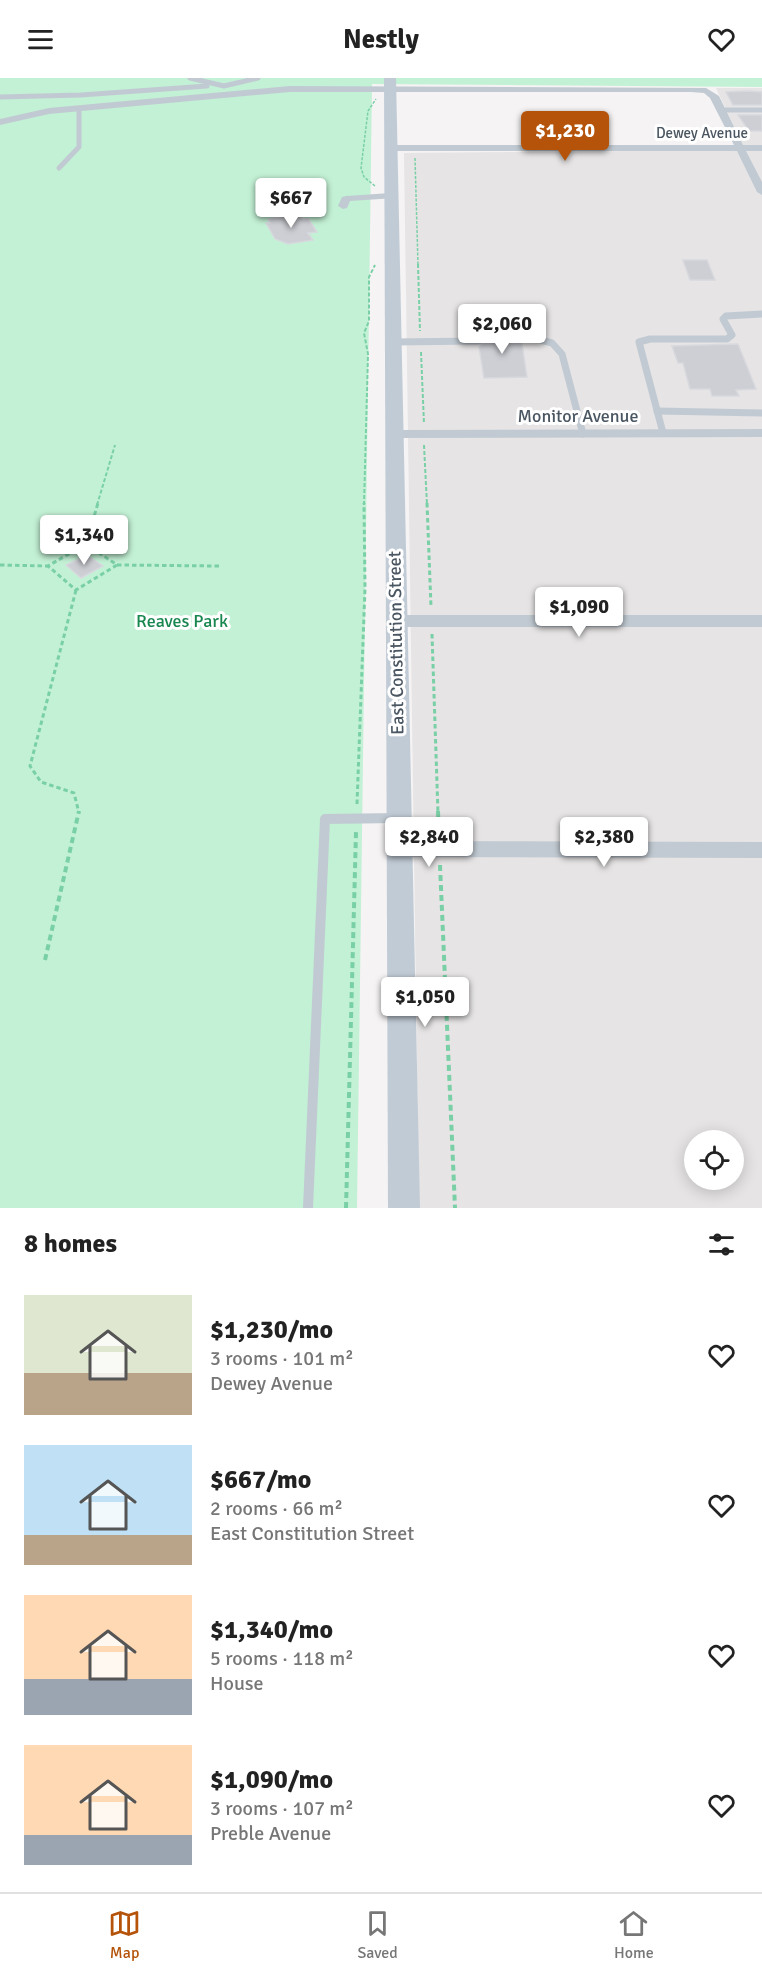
<!DOCTYPE html>
<html lang="en">
<head>
<meta charset="utf-8">
<style>
	:root { --surface:#fff; --page:#f6f6f6; --text:#222; --muted:#767676; --line:#e0e0e0; --accent:#b45309 }
	body { margin:0; font-family:Signika,sans-serif; background:var(--page); color:var(--text); height:100vh; display:flex; flex-direction:column; font-size:22px; white-space:nowrap }
	* { box-sizing:border-box; margin:0 }
	p { font-size:20px; color:var(--muted) }
	.icon { flex:none; width:33px; height:33px; fill:none; stroke:currentColor; stroke-width:2; stroke-linecap:round; stroke-linejoin:round }
	.map { position:relative; height:1130px; overflow:hidden }
	.side { display:flex; flex-direction:column; background:var(--surface); flex:1 }
	.side>* { flex:none }
	.tools { position:absolute; left:684px; top:1052px; display:grid; gap:12px }
	.tools a { display:grid; place-items:center; width:60px; height:60px; border-radius:50%; background:var(--surface); box-shadow:0 3px 15px #0003; font-size:30px }
	.price { position:absolute; translate:-50% -51px; padding:0 14px; border-radius:6px; background:#fff; color:#222; font-size:20px; line-height:39px; filter:drop-shadow(0 2px 3px #0008) }
	.price::after { content:''; position:absolute; left:50%; top:36px; width:18px; height:14px; margin-left:-9px; background:inherit; clip-path:polygon(0 0,100% 0,50% 100%) }
	.price.active { background:var(--accent); color:#fff }
	ul { padding:0; list-style:none }
	li { display:flex; align-items:center; gap:18px; height:150px; padding:0 24px }
	li span { display:grid; place-items:center; flex:none; width:168px; height:120px; border-radius:0px; color:#555 }
	li>.icon { margin-inline-start:auto }
	span .icon { width:72px; height:72px; fill:#fffc; stroke-width:1 }
	li b { font-size:26px }
	h2 { display:flex; justify-content:space-between; align-items:center; height:72px; padding:0 24px; font-size:26px }
	header { display:flex; justify-content:space-between; align-items:center; height:78px; padding:0 24px; background:var(--surface); font-size:27px; font-weight:700 }
	.dock { display:flex; justify-content:space-around; align-items:center; height:84px; border-top:2px solid var(--line); background:var(--surface); font-size:16px; color:var(--muted) }
	.dock a { display:grid; justify-items:center; gap:3px }
	.dock .active { color:var(--accent) }
	.map>svg:first-child { display:block }
	.education { fill:#e6e4e5; fill-rule:evenodd }
	.green { fill:#c3f1d5 }
	.building { fill:#cdcfd5; stroke:#d7d9de; stroke-width:1.5 }
	.lines { fill:none; stroke-linecap:round; stroke-linejoin:round }
	.path-far3 { stroke:#7ad0a6; stroke-width:1.5; stroke-dasharray:3 1.5; stroke-linecap:butt }
	.path-far2 { stroke:#7ad0a6; stroke-width:2; stroke-dasharray:4 2; stroke-linecap:butt }
	.path-far1 { stroke:#7ad0a6; stroke-width:3; stroke-dasharray:4.5 3; stroke-linecap:butt }
	.path { stroke:#7ad0a6; stroke-width:4; stroke-dasharray:6 4; stroke-linecap:butt }
	.lane-far2 { stroke:#c1cad2; stroke-width:5 }
	.lane-far1 { stroke:#c1cad2; stroke-width:7 }
	.lane { stroke:#c1cad2; stroke-width:10 }
	.street { fill:#c1cad2; fill-rule:evenodd }
	.secondary { fill:#c1cbd6; fill-rule:evenodd }
	.labels { text-anchor:middle; stroke-width:6; stroke-linejoin:round; paint-order:stroke }
	.far-street-label { font-size:15px; fill:#4a5661; stroke:#fff }
	.street-label { font-size:18px; fill:#4a5661; stroke:#fff }
	.park-label { font-size:18px; fill:#17864f; stroke:#fff }
</style>
</head>
<body>
<header><svg class="icon" aria-label="menu" viewBox="0 0 24 24"><path d="M4 6h16M4 12h16M4 18h16"/></svg>Nestly<svg class="icon" aria-label="heart" viewBox="0 0 24 24"><path d="M12 20l-8-8c-3-5 5-10 8-4 3-6 11-1 8 4z"/></svg></header>
<div class="map">
<svg width="762" height="1130" viewBox="0 0 762 1130">
	<rect width="100%" height="100%" fill="#f5f3f3"/>
	<path class="education" d="M716,10H762V1130H419L404,75L745,72ZM694,1062H734V1101H694Z"/>
	<path class="green" d="M0,0H762V9L372,6L357,1130H0Z"/>
	<g class="building">
		<path d="M747,13L762,14V27H733L726,14Z"/>
		<path d="M738,37H762V53H749Z"/>
		<path d="M300,135L303,141L308,140L317,154L308,155L313,162L288,166L275,161L266,145H270L268,141Z"/>
		<path d="M683,182H707L715,202H690Z"/>
		<path d="M477,253H520L527,299L484,300L479,269L485,262L478,257Z"/>
		<path d="M738,266L756,311L736,312L739,318H712L710,311H690L683,285H678L672,268Z"/>
		<path d="M87,477L103,488L81,500L66,487Z"/>
	</g>
	<g class="lines">
		<g class="path-far3">
			<path d="M415,80L418,187"/>
			<path d="M375,108L364,99L361,90L368,33L376,21"/>
		</g>
		<g class="path-far2">
			<path d="M418,186L420,253"/>
			<path d="M421,274L424,346"/>
			<path d="M424,367L427,427"/>
			<path d="M97,427L115,367"/>
			<path d="M364,427L368,276L364,255L369,243V199L375,187"/>
		</g>
		<g class="path-far1">
			<path d="M427,425L431,529"/>
			<path d="M86,466L98,425"/>
			<path d="M86,466L117,487L76,512L48,488Z"/>
			<path d="M0,487L48,488"/>
			<path d="M117,487L219,488"/>
			<path d="M76,512L30,688L41,704L74,715L79,735"/>
			<path d="M432,556L438,735"/>
			<path d="M357,726L365,510L364,425"/>
		</g>
		<g class="path">
			<path d="M438,733L439,757"/>
			<path d="M440,787L455,1130"/>
			<path d="M45,882L79,733"/>
			<path d="M346,1130L356,754"/>
		</g>
		<g class="lane-far2">
			<path d="M190,0L224,8L258,0"/>
			<path d="M0,19L81,17L207,8"/>
			<path d="M721,32H762"/>
			<path d="M59,90L79,69V31"/>
		</g>
		<g class="lane-far1">
			<path d="M529,259L552,265L562,276L583,356"/>
			<path d="M393,264L479,263"/>
			<path d="M657,333L762,335"/>
			<path d="M663,355L639,264L650,261H727L732,257L723,241L726,238L762,236"/>
		</g>
		<path class="lane" d="M308,1130L325,741L398,740"/>
		<g class="street">
			<path d="M290,8L706,10L719,18L743,67H762V73H746L762,104V117L757,114L737,73H391L386,70L391,67H734L710,20L704,15L691,14H290L49,36L0,47V41L49,30Z"/>
			<path d="M391,115L395,116V120L350,123L347,130L343,131L338,128L342,119L346,118Z"/>
			<path d="M762,351V359L394,360L387,356L394,352Z"/>
			<path d="M396,537H762V549H396L388,543Z"/>
			<path d="M399,763L762,764V780L399,779L392,777L389,771L392,765Z"/>
		</g>
		<path class="secondary" d="M384,0H396L420,1130H388Z"/>
	</g>
	<g class="labels">
		<g class="far-street-label">
			<text x="702" y="60">Dewey Avenue</text>
		</g>
		<g class="street-label">
			<text x="578" y="344">Monitor Avenue</text>
			<text transform="translate(396 565) rotate(-91)" y="6">East Constitution Street</text>
		</g>
		<g class="park-label">
			<text x="182" y="549">Reaves Park</text>
		</g>
	</g>
</svg>
<div class="tools">
<a><svg class="icon" aria-label="locate" viewBox="0 0 24 24"><circle cx="12" cy="12" r="6"/><path d="M12 2v4M12 18v4M2 12h4M18 12h4"/></svg></a>
</div>
<b class="price active" style="left:565px;top:84px">$1,230</b>
<b class="price" style="left:291px;top:151px">$667</b>
<b class="price" style="left:502px;top:277px">$2,060</b>
<b class="price" style="left:84px;top:488px">$1,340</b>
<b class="price" style="left:579px;top:560px">$1,090</b>
<b class="price" style="left:429px;top:790px">$2,840</b>
<b class="price" style="left:604px;top:790px">$2,380</b>
<b class="price" style="left:425px;top:950px">$1,050</b>
</div>
<section class="side">
<h2>8 homes<svg class="icon" aria-label="filters" viewBox="0 0 24 24"><path d="M4 7h16M4 17h16"/><circle cx="9" cy="7" r="2"/><circle cx="15" cy="17" r="2"/></svg></h2>
<ul>
<li><span style="background:linear-gradient(#dfe7d0 65%,#b9a48a 0)"><svg class="icon" aria-label="home" viewBox="0 0 24 24"><path d="M3 11l9-7 9 7M6 9v11h12V9"/></svg></span><div><b>$1,230/mo</b><p>3 rooms · 101 m²</p><p>Dewey Avenue</p></div><svg class="icon" aria-label="heart" viewBox="0 0 24 24"><path d="M12 20l-8-8c-3-5 5-10 8-4 3-6 11-1 8 4z"/></svg></li>
<li><span style="background:linear-gradient(#bfe0f5 75%,#b9a48a 0)"><svg class="icon" aria-label="home" viewBox="0 0 24 24"><path d="M3 11l9-7 9 7M6 9v11h12V9"/></svg></span><div><b>$667/mo</b><p>2 rooms · 66 m²</p><p>East Constitution Street</p></div><svg class="icon" aria-label="heart" viewBox="0 0 24 24"><path d="M12 20l-8-8c-3-5 5-10 8-4 3-6 11-1 8 4z"/></svg></li>
<li><span style="background:linear-gradient(#ffd9b3 70%,#9aa5b1 0)"><svg class="icon" aria-label="home" viewBox="0 0 24 24"><path d="M3 11l9-7 9 7M6 9v11h12V9"/></svg></span><div><b>$1,340/mo</b><p>5 rooms · 118 m²</p><p>House</p></div><svg class="icon" aria-label="heart" viewBox="0 0 24 24"><path d="M12 20l-8-8c-3-5 5-10 8-4 3-6 11-1 8 4z"/></svg></li>
<li><span style="background:linear-gradient(#ffd9b3 75%,#9aa5b1 0)"><svg class="icon" aria-label="home" viewBox="0 0 24 24"><path d="M3 11l9-7 9 7M6 9v11h12V9"/></svg></span><div><b>$1,090/mo</b><p>3 rooms · 107 m²</p><p>Preble Avenue</p></div><svg class="icon" aria-label="heart" viewBox="0 0 24 24"><path d="M12 20l-8-8c-3-5 5-10 8-4 3-6 11-1 8 4z"/></svg></li>
</ul>
</section>
<nav class="dock">
<a class="active"><svg class="icon" aria-label="map" viewBox="0 0 24 24"><path d="M3 6l6-2 6 2 6-2v14l-6 2-6-2-6 2zM9 4v14M15 6v14"/></svg>Map</a>
<a><svg class="icon" aria-label="saved" viewBox="0 0 24 24"><path d="M7 4h10v16l-5-4-5 4z"/></svg>Saved</a>
<a><svg class="icon" aria-label="home" viewBox="0 0 24 24"><path d="M3 11l9-7 9 7M6 9v11h12V9"/></svg>Home</a>
</nav>
</body>
</html>
